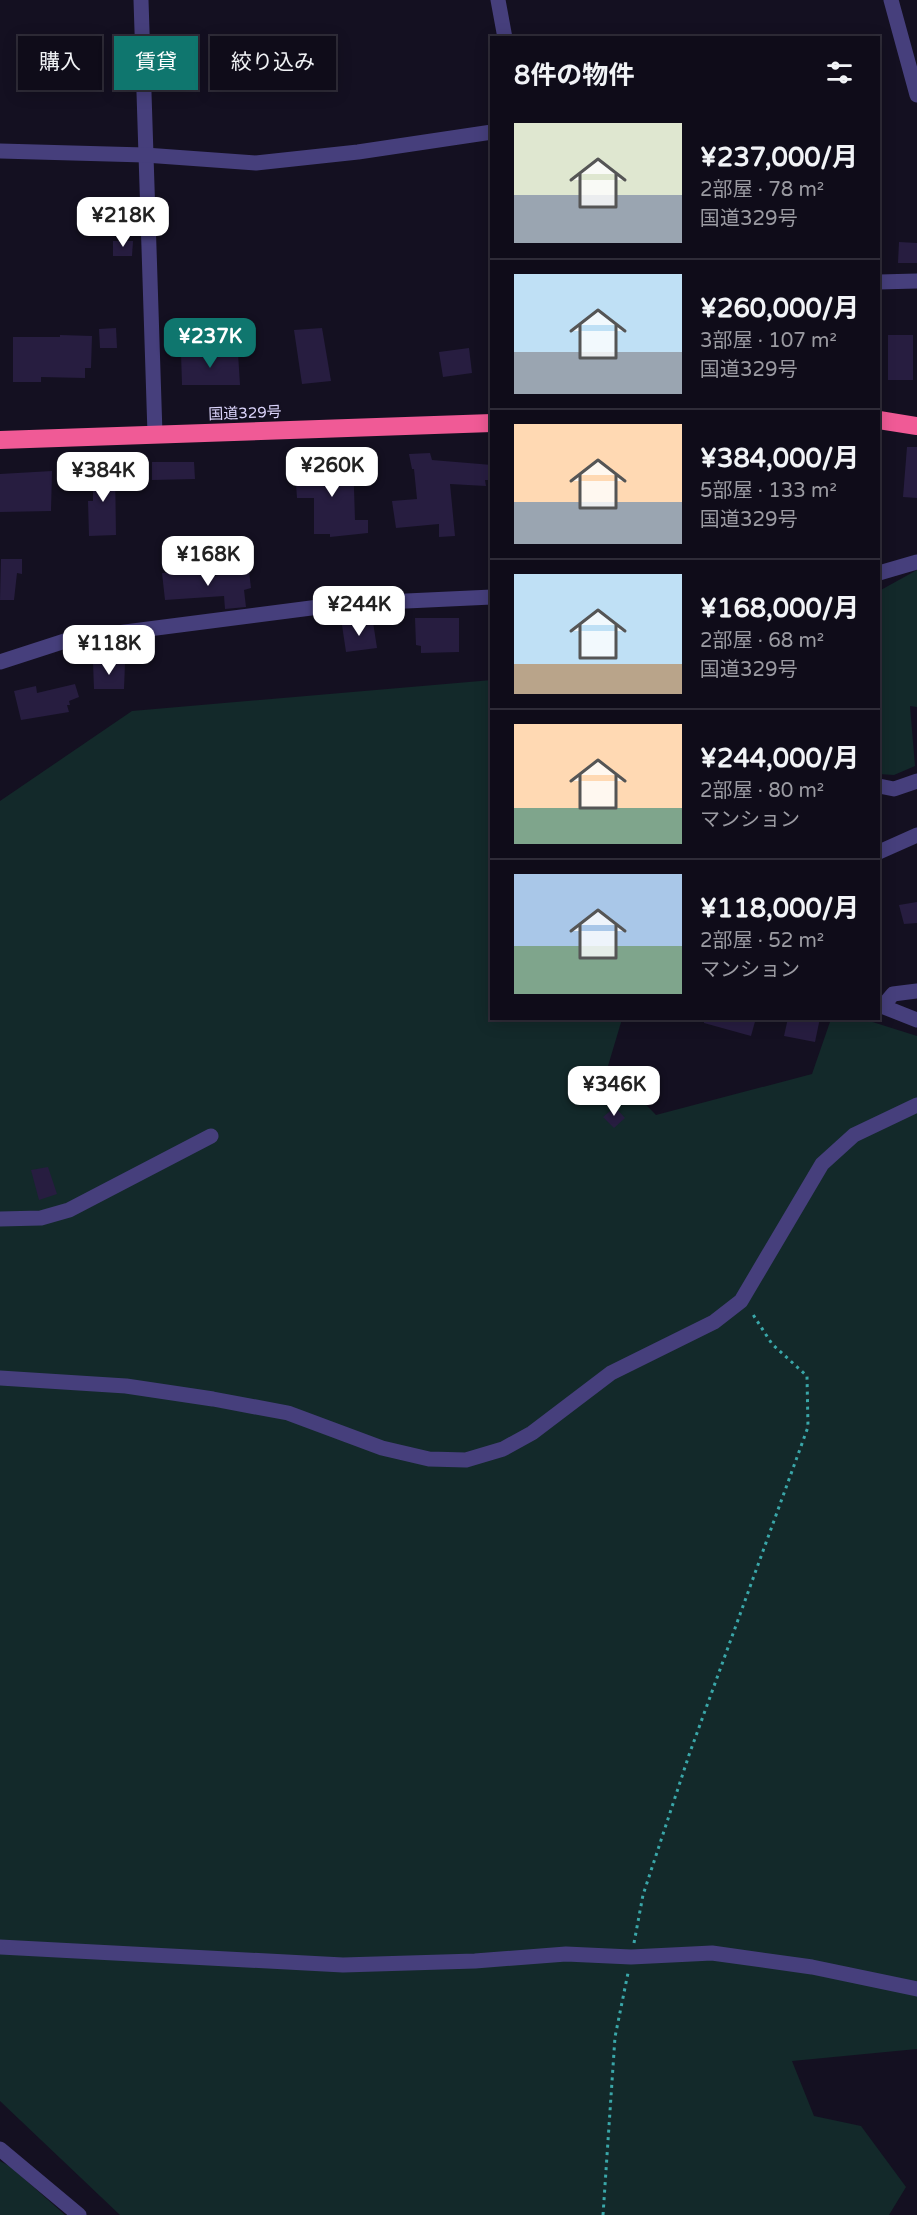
<!DOCTYPE html>
<html lang="ja">
<head>
<meta charset="utf-8">
<style>
	:root { --surface:#0f0c19; --page:#1d1a26; --text:#f1f3f6; --muted:#9b9ba2; --line:#2f2c38; --accent:#0f766e }
	body { margin:0; font-family:"Varela Round","Noto Sans JP",sans-serif; background:var(--page); color:var(--text); height:100vh; display:flex; flex-direction:column; font-size:22px; white-space:nowrap }
	* { box-sizing:border-box; margin:0 }
	p { font-size:20px; color:var(--muted) }
	.icon { flex:none; width:33px; height:33px; fill:none; stroke:currentColor; stroke-width:2; stroke-linecap:round; stroke-linejoin:round }
	.map { position:relative; flex:1; overflow:hidden }
	.drawer { position:absolute; left:490px; top:36px; width:390px; height:984px; display:flex; flex-direction:column; background:var(--surface); border-radius:0px; box-shadow:0 3px 15px #0003,0 0 0 2px var(--line) }
	.drawer>* { flex:none }
	.hud { position:absolute; left:18px; top:36px; width:382px; height:54px; display:flex; gap:12px }
	.price { position:absolute; translate:-50% -51px; padding:0 14px; border-radius:12px; background:#fff; color:#222; font-size:20px; line-height:39px; filter:drop-shadow(0 2px 3px #0008) }
	.price::after { content:''; position:absolute; left:50%; top:36px; width:18px; height:14px; margin-left:-9px; background:inherit; clip-path:polygon(0 0,100% 0,50% 100%) }
	.price.selected { background:var(--accent); color:#fff }
	ul { padding:0; list-style:none }
	li { display:flex; align-items:center; gap:18px; height:150px; padding:0 24px }
	li+li { border-top:2px solid var(--line) }
	li span { display:grid; place-items:center; flex:none; width:168px; height:120px; border-radius:0px; color:#555 }
	li>.icon { margin-inline-start:auto }
	span .icon { width:72px; height:72px; fill:#fffc; stroke-width:1 }
	li b { font-size:26px }
	h2 { display:flex; justify-content:space-between; align-items:center; height:72px; padding:0 24px; font-size:26px }
	.pill { padding:0 21px; border-radius:0px; background:var(--surface); box-shadow:0 3px 15px #0003,0 0 0 2px var(--line); font-size:21px; line-height:54px }
	.pill.selected { background:var(--accent); color:#fff }
	.map>svg:first-child { display:block }
	.green { fill:#13292a }
	.building { fill:#271d40 }
	.lines { fill:none; stroke-linecap:round; stroke-linejoin:round }
	.path { stroke:#3aa7a9; stroke-width:3; stroke-dasharray:3 4.5; stroke-linecap:butt }
	.minor { stroke:#463f7c; stroke-width:15 }
	.highway { stroke:#f05a96; stroke-width:18 }
	.labels { text-anchor:middle; stroke-width:4.5; stroke-linejoin:round; paint-order:stroke }
	.street-label { font-size:15px; fill:#dbd4fb; stroke:#141021 }
</style>
</head>
<body>
<div class="map">
<svg width="917" height="2215" viewBox="0 0 917 2215">
	<rect width="100%" height="100%" fill="#141021"/>
	<g class="green">
		<path d="M917,570V707L910,706L915,766L894,775L879,774V591Z"/>
		<path d="M492,680V1018L622,1019L608,1066L656,1115L812,1074L831,1019H863L917,1036V2049L792,2061L814,2116L861,2126L906,2187L889,2215H120L0,2101V801L132,711Z"/>
		<path d="M0,2161L11,2167L65,2215H0Z"/>
	</g>
	<g class="building">
		<path d="M113,241H133L132,256H113Z"/>
		<path d="M899,242L917,243V263H898Z"/>
		<path d="M116,328L117,348H100L99,329Z"/>
		<path d="M322,328L331,381L302,384L294,330Z"/>
		<path d="M60,335L92,336L91,368H85V378L41,377V382H13V337H60Z"/>
		<rect x="888" y="335" width="25" height="45"/>
		<path d="M469,348L472,373L443,377L439,352Z"/>
		<path d="M181,352L238,353L240,385H182Z"/>
		<path d="M907,447H917V498L903,497Z"/>
		<path d="M430,453L432,460L492,465V480H485L486,486L450,484L455,536L439,537V524L396,528L392,501L417,499L414,469H412L409,454Z"/>
		<path d="M353,457L355,520H368V533L330,537V534H314V498H297L295,469H328L327,458Z"/>
		<path d="M152,462H194L195,479L152,480Z"/>
		<path d="M93,466L115,467L116,535L89,536L88,501H93Z"/>
		<path d="M52,471L51,511L0,512V474Z"/>
		<path d="M1,559H22V574L17,573L14,600H0Z"/>
		<path d="M204,571L205,577L249,571L251,588L244,590L246,607L225,609L224,596L165,600L162,573Z"/>
		<path d="M415,618H459V652L421,653V646L416,645Z"/>
		<path d="M373,622L377,648L346,652L342,625Z"/>
		<path d="M93,662L125,663L124,689H94Z"/>
		<path d="M75,684L79,697L69,701L70,705H67L69,712L21,720L14,691L36,686L37,693Z"/>
		<path d="M917,902V923L904,924L899,905Z"/>
		<path d="M704,1018H756L751,1036L704,1023Z"/>
		<path d="M788,1018H820L815,1042L784,1036Z"/>
		<path d="M615,1107L625,1118L614,1128L603,1117Z"/>
		<path d="M48,1167L57,1194L39,1200L31,1170Z"/>
	</g>
	<g class="lines">
		<g class="path">
			<path d="M634,1943L643,1895L689,1755L808,1427L807,1376L772,1344L752,1313"/>
			<path d="M603,2215L615,2037L628,1973"/>
		</g>
		<g class="minor">
			<path d="M141,0L155,434"/>
			<path d="M498,0L505,38"/>
			<path d="M891,0L917,95"/>
			<path d="M0,151L145,155L256,163L358,152L492,132"/>
			<path d="M879,282L917,281"/>
			<path d="M879,573L917,562"/>
			<path d="M0,662L71,639L342,604L492,597"/>
			<path d="M879,786L894,789L917,781"/>
			<path d="M879,852L917,835"/>
			<path d="M879,1005L917,1020"/>
			<path d="M883,1006L893,994L917,991"/>
			<path d="M0,1219L41,1218L69,1210L211,1136"/>
			<path d="M0,1378L126,1386L213,1399L288,1413L382,1448L429,1459L466,1460L503,1449L532,1433L611,1373L714,1322L741,1301L822,1164L854,1135L917,1105"/>
			<path d="M0,1947L343,1965L475,1961L566,1954L631,1957L712,1953L812,1967L917,1989"/>
			<path d="M0,2149L79,2215"/>
		</g>
		<g class="highway">
			<path d="M879,420L917,426"/>
			<path d="M0,440L492,423"/>
		</g>
	</g>
	<g class="labels">
		<g class="street-label">
			<text transform="translate(245 413) rotate(-2)" y="5">国道329号</text>
		</g>
	</g>
</svg>
<b class="price" style="left:123px;top:248px">¥218K</b>
<b class="price selected" style="left:210px;top:369px">¥237K</b>
<b class="price" style="left:332px;top:498px">¥260K</b>
<b class="price" style="left:103px;top:503px">¥384K</b>
<b class="price" style="left:208px;top:587px">¥168K</b>
<b class="price" style="left:359px;top:637px">¥244K</b>
<b class="price" style="left:109px;top:676px">¥118K</b>
<b class="price" style="left:614px;top:1117px">¥346K</b>
<div class="hud">
<a class="pill">購入</a>
<a class="pill selected">賃貸</a>
<a class="pill">絞り込み</a>
</div>
<section class="drawer">
<h2>8件の物件<svg class="icon" aria-label="filters" viewBox="0 0 24 24"><path d="M4 7h16M4 17h16"/><circle cx="9" cy="7" r="2"/><circle cx="15" cy="17" r="2"/></svg></h2>
<ul>
<li><span style="background:linear-gradient(#dfe7d0 60%,#9aa5b1 0)"><svg class="icon" aria-label="home" viewBox="0 0 24 24"><path d="M3 11l9-7 9 7M6 9v11h12V9"/></svg></span><div><b>¥237,000/月</b><p>2部屋 · 78 m²</p><p>国道329号</p></div></li>
<li><span style="background:linear-gradient(#bfe0f5 65%,#9aa5b1 0)"><svg class="icon" aria-label="home" viewBox="0 0 24 24"><path d="M3 11l9-7 9 7M6 9v11h12V9"/></svg></span><div><b>¥260,000/月</b><p>3部屋 · 107 m²</p><p>国道329号</p></div></li>
<li><span style="background:linear-gradient(#ffd9b3 65%,#9aa5b1 0)"><svg class="icon" aria-label="home" viewBox="0 0 24 24"><path d="M3 11l9-7 9 7M6 9v11h12V9"/></svg></span><div><b>¥384,000/月</b><p>5部屋 · 133 m²</p><p>国道329号</p></div></li>
<li><span style="background:linear-gradient(#bfe0f5 75%,#b9a48a 0)"><svg class="icon" aria-label="home" viewBox="0 0 24 24"><path d="M3 11l9-7 9 7M6 9v11h12V9"/></svg></span><div><b>¥168,000/月</b><p>2部屋 · 68 m²</p><p>国道329号</p></div></li>
<li><span style="background:linear-gradient(#ffd9b3 70%,#7fa58c 0)"><svg class="icon" aria-label="home" viewBox="0 0 24 24"><path d="M3 11l9-7 9 7M6 9v11h12V9"/></svg></span><div><b>¥244,000/月</b><p>2部屋 · 80 m²</p><p>マンション</p></div></li>
<li><span style="background:linear-gradient(#a9c7e8 60%,#7fa58c 0)"><svg class="icon" aria-label="home" viewBox="0 0 24 24"><path d="M3 11l9-7 9 7M6 9v11h12V9"/></svg></span><div><b>¥118,000/月</b><p>2部屋 · 52 m²</p><p>マンション</p></div></li>
</ul>
</section>
</div>
</body>
</html>
